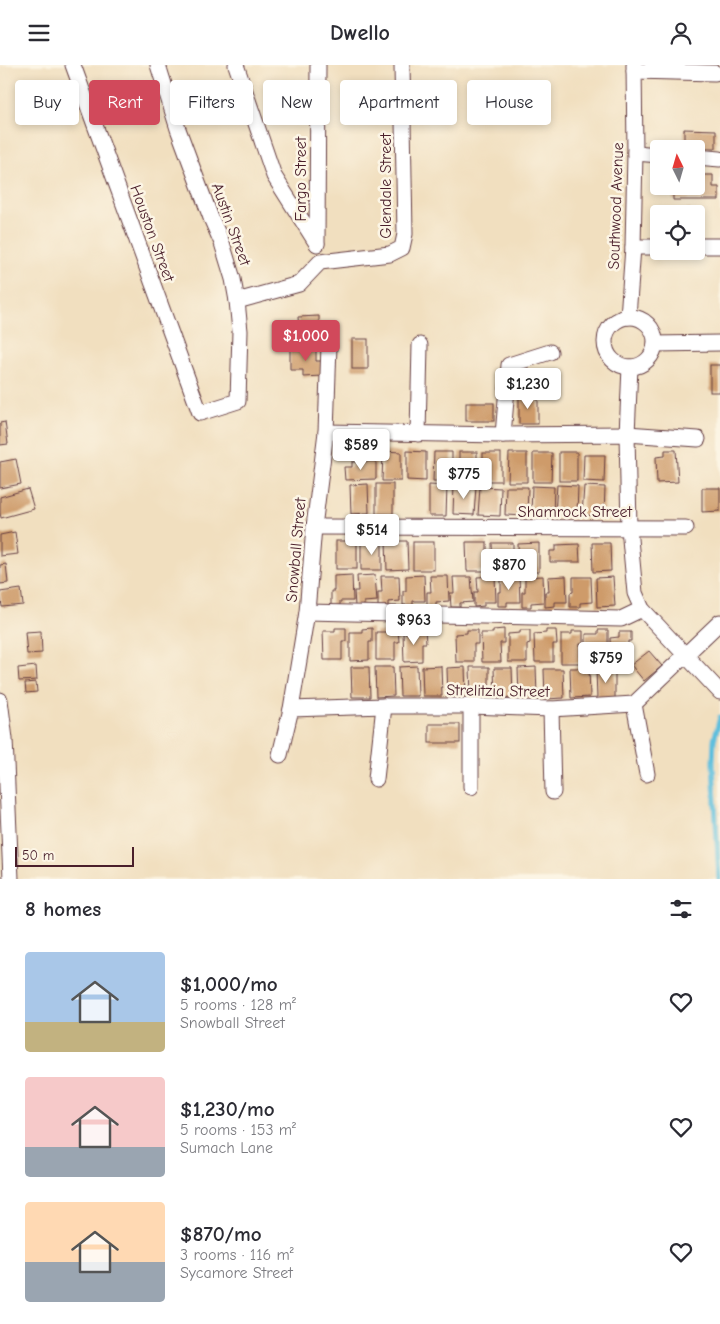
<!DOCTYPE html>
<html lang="en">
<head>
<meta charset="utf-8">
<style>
	:root { --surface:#fff; --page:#f2f2f3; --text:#2b2b33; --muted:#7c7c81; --accent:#d1495b }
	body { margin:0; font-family:"Comic Neue",sans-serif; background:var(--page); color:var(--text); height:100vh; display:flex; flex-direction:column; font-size:19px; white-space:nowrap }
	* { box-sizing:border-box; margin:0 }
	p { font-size:16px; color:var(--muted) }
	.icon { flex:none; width:28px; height:28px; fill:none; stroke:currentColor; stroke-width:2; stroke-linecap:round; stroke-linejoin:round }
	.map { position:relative; height:814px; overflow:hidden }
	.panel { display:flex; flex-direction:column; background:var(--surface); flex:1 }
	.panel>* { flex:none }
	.top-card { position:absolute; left:15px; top:15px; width:690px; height:45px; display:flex; gap:10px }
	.needle { width:32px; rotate:355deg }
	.tools { position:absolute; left:650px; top:75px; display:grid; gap:10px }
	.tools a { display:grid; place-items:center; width:55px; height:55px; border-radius:5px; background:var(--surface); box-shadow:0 2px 8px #0003; font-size:25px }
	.scale { position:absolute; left:15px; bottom:12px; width:119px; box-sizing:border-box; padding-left:5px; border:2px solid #4a1f2b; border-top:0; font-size:14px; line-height:18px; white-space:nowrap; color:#4a1f2b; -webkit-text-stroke:4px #fcf5e5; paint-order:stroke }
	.price { position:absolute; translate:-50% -42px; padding:0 11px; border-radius:5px; background:#fff; color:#222; font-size:16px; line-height:32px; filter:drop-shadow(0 1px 2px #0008) }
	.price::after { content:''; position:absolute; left:50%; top:30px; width:15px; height:11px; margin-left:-8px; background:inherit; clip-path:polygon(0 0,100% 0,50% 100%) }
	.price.current { background:var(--accent); color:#fff }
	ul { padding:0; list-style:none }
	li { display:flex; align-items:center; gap:15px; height:125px; padding:0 25px }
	li span { display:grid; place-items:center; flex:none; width:140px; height:100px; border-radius:5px; color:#555 }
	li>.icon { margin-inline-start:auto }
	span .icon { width:60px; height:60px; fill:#fffc; stroke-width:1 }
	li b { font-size:21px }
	h2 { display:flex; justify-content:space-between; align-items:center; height:60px; padding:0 25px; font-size:21px }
	.chip { padding:0 18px; border-radius:5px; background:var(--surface); box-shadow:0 2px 8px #0003; font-size:18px; line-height:45px }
	.chip.current { background:var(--accent); color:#fff }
	header { display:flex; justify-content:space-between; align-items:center; height:65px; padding:0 25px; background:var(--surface); font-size:22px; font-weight:800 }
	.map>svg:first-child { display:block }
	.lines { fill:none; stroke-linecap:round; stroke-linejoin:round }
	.stream { stroke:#5fbfdd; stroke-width:5 }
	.building { fill:#ce9b6a }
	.minor-casing { stroke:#633c41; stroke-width:17 }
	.minor { stroke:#fff; stroke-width:15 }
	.labels { text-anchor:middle; stroke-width:5; stroke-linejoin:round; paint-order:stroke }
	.street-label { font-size:16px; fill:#4a1f2b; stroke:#fcf5e5 }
</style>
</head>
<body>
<header><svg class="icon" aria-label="menu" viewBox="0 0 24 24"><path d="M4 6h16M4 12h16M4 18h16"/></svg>Dwello<svg class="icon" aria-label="person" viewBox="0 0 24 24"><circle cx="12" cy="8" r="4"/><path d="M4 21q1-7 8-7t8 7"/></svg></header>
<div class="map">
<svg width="720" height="814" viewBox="0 0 720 814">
	<rect width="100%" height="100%" fill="#fcf5e5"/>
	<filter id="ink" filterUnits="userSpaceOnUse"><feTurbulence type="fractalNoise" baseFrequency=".02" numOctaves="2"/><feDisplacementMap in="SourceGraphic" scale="10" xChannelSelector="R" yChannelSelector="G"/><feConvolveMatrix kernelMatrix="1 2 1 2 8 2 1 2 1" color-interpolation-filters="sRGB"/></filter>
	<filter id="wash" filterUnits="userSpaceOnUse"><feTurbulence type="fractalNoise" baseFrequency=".0096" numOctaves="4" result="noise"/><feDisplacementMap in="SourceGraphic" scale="20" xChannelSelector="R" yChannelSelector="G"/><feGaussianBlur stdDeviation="1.12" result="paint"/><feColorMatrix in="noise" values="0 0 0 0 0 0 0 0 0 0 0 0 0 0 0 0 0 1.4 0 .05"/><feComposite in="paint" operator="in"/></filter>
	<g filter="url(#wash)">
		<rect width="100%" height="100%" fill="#f1dfbf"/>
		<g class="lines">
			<path class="stream" d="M719,814L713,698L714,675L720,652"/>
		</g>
		<g id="blocks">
			<g class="building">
				<path d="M684,64L716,65V83H684Z"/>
				<path d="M696,110H713V122H719V135H673V121H696Z"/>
				<rect x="671" y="144" width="20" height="5"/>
				<path d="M319,251V265L299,266L298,252Z"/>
				<rect x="352" y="274" width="16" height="30"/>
				<path d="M316,283V296H321L322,311L303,312V305H290V284Z"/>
				<rect x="710" y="300" width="10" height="27"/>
				<rect x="519" y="331" width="19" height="28"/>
				<rect x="466" y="338" width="28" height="18"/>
				<path d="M5,357L8,379L0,380V358Z"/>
				<path d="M665,385H676L678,417L657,418L656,392L665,391Z"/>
				<path d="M383,386L401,387V416H382Z"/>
				<path d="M407,386L426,387V416L407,415Z"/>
				<path d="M434,387H452V416H433Z"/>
				<rect x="459" y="387" width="18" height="29"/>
				<rect x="559" y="387" width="18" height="29"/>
				<rect x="483" y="388" width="18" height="28"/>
				<path d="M509,388H527V417H508Z"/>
				<path d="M533,388H552L551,417H533Z"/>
				<path d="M584,390H605L604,417L583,416Z"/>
				<path d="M16,394L21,419L0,423V397Z"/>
				<path d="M376,396V414L345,415L344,402H352V397Z"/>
				<path d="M368,419L369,448L351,449L350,420Z"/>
				<rect x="376" y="419" width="17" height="30"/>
				<path d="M429,420L447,421L446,451H429Z"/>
				<path d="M454,420L476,421L474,450L453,449Z"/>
				<path d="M557,420L578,421L577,450L555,449Z"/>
				<path d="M532,421L554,422L553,451L531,450Z"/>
				<path d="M584,421L605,422L604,451L582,450Z"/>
				<path d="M480,422L501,423L500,451L478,450Z"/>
				<path d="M506,422H528L527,451L505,450Z"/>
				<path d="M702,423H720V446L702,447Z"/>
				<path d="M28,424L34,444L1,453L0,448V432Z"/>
				<path d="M15,467L18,489L0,491V470Z"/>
				<rect x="336" y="476" width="21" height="28"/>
				<path d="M382,476V505H361V477Z"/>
				<path d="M386,476H407L408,504L387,505Z"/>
				<rect x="413" y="477" width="21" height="28"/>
				<path d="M466,477H487V506H467Z"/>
				<path d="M492,478H513V506L493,507Z"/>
				<path d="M539,478V507H519L518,479Z"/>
				<path d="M592,478H610L611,506L593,507Z"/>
				<path d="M579,479L580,497H550V486H556V480Z"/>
				<path d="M6,499L8,518L0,519V500Z"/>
				<path d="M352,510L353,536H340V540L331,541V526H334V511Z"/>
				<path d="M375,510L377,536L364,537V541H355L354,526H358L357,511Z"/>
				<path d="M424,510L425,536H413V540H403V526H406V511Z"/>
				<path d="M381,511H399L400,536L388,537V541H378V527H382Z"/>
				<path d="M430,511H448L449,536L436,537V541H427V527H431Z"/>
				<path d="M495,511L496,537H484V541L474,542V527H478L477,512Z"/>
				<path d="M501,511H519L520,537H507V541H498V527H501Z"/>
				<path d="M543,511L544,537L531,538V542H522V527H525V512Z"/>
				<path d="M566,511L567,537H555V541L545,542V527H549L548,512Z"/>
				<path d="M453,512H471L473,537L460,538V542H451L450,528H454Z"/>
				<path d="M573,512H591L592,537L580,538V542H570V528L573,527Z"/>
				<path d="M613,512L615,541L597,542L596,513Z"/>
				<path d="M21,524L23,540L2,542L0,527Z"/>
				<path d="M335,563H346V576H342V595H324L323,566H335Z"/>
				<path d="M372,563V577H369V595L350,596V567H362V564Z"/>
				<path d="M388,563H398L399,577H395V595H376V567H388Z"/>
				<path d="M415,564H425L426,578H422V596L404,597L403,568H415Z"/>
				<path d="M504,564V578H500L501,597H482L481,568H493V565Z"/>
				<path d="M467,565H478V579H474V597H456L455,569L467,568Z"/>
				<path d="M520,565H530V578L527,579V597H508V569L520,568Z"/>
				<path d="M546,565H556L557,579H553V597H535L534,569L546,568Z"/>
				<path d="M598,565H608V579H605V597L586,598V569H598Z"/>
				<path d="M41,566L42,588L27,589L25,567Z"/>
				<path d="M572,566H583V579H580V598H561V569H572Z"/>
				<path d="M619,567H631V576H628V597H611L610,573L619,572Z"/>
				<path d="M649,586L662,601L644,616L631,600Z"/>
				<path d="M36,601L37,615L19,616L18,603Z"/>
				<path d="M417,601L418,631H400L399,602Z"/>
				<path d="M441,601L442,631H423L422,602Z"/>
				<path d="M351,602H369L370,632H352Z"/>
				<path d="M375,602H393L394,631L376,632Z"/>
				<path d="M465,602L466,632H448L447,603Z"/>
				<path d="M470,602H489V631L471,632Z"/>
				<path d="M536,602L537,632L519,633L518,603Z"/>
				<path d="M494,603H512L513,632L495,633Z"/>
				<path d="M570,603H589L590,632L571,633Z"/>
				<path d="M544,604H563L564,633L545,634Z"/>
				<path d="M596,604H615V633L597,634Z"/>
				<path d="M36,617L37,627L26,628L25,618Z"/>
				<rect x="429" y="659" width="31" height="19"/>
			</g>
		</g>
	</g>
	<g filter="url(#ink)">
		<use href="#blocks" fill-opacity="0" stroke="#633c41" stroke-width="1"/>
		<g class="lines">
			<g class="minor-casing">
				<g id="minor">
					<path d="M73,0L200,348L238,336L240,266L237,236L233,214L222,178L211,153L178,64L158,0"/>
					<path d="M236,0L274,111L317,179"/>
					<path d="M634,6L715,8"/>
					<path d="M635,88L659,90"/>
					<path d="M696,92L720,94"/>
					<path d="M317,178L318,0"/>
					<path d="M696,181H720"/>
					<path d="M633,182H659"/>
					<path d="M237,236L299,219L320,197L390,189L402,183L405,169L402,0"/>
					<path d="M628,252L633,182L635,88L634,0"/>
					<circle cx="630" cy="277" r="25"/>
					<path d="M655,279L720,278"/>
					<path d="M630,302L627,369L629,463L635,528L642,544L720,627"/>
					<path d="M326,367L503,370L627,369L698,374"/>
					<path d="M418,369L420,280"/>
					<path d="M503,370L509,300L550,287"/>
					<path d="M314,462L686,463"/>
					<path d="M307,547L621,554L642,544"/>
					<path d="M0,635L5,674L11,814"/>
					<path d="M634,639L647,709"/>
					<path d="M291,644L384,641H471L551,644L634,639L720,557"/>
					<path d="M551,644L553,727"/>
					<path d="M280,690L291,644L307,547L314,462L326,367L329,280"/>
					<path d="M376,714L384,641"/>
					<path d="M471,722V641"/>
				</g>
			</g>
			<use href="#minor" class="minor"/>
		</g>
	</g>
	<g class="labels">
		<g class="street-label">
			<text transform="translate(300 114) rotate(-90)" y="6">Fargo Street</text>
			<text transform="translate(385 121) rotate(-90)" y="6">Glendale Street</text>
			<text transform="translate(615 141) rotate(-88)" y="6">Southwood Avenue</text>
			<text transform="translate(232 159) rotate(70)" y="6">Austin Street</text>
			<text transform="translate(153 168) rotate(70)" y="6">Houston Street</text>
			<text x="575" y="452">Shamrock Street</text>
			<text transform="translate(295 485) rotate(-85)" y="6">Snowball Street</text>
			<text transform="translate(498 625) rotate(1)" y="6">Strelitzia Street</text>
		</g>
	</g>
</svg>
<div class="tools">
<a><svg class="needle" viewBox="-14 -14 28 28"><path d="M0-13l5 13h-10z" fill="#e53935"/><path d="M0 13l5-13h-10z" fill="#7c7c81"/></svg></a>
<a><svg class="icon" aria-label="locate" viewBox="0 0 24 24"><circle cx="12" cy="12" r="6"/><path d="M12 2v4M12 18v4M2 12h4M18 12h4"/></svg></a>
</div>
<div class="scale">50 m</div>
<b class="price current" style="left:306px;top:297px">$1,000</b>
<b class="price" style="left:528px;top:345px">$1,230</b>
<b class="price" style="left:361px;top:406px">$589</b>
<b class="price" style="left:464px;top:435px">$775</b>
<b class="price" style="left:372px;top:491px">$514</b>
<b class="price" style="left:509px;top:526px">$870</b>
<b class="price" style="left:414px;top:581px">$963</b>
<b class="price" style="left:606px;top:619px">$759</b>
<div class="top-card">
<a class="chip">Buy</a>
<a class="chip current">Rent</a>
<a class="chip">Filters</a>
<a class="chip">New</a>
<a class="chip">Apartment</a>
<a class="chip">House</a>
</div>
</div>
<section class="panel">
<h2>8 homes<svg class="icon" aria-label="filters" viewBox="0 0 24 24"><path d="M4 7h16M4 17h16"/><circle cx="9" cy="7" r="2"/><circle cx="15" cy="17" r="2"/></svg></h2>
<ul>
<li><span style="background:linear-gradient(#a9c7e8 70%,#c2b280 0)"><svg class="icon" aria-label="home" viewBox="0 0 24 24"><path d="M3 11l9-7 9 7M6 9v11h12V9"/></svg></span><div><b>$1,000/mo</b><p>5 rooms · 128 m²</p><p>Snowball Street</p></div><svg class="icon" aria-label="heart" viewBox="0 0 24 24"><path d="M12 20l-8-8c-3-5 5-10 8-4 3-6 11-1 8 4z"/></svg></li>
<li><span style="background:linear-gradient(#f6c9c9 70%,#9aa5b1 0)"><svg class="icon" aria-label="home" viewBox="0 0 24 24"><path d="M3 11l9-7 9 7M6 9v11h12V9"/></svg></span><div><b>$1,230/mo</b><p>5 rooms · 153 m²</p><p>Sumach Lane</p></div><svg class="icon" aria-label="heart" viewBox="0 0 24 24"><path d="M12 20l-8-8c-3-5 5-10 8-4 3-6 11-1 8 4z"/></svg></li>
<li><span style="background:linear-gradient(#ffd9b3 60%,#9aa5b1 0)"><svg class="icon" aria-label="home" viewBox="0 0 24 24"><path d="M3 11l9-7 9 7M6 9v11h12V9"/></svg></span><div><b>$870/mo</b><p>3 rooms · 116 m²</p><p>Sycamore Street</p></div><svg class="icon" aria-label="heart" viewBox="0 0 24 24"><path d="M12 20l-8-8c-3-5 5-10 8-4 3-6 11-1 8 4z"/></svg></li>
</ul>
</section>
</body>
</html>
